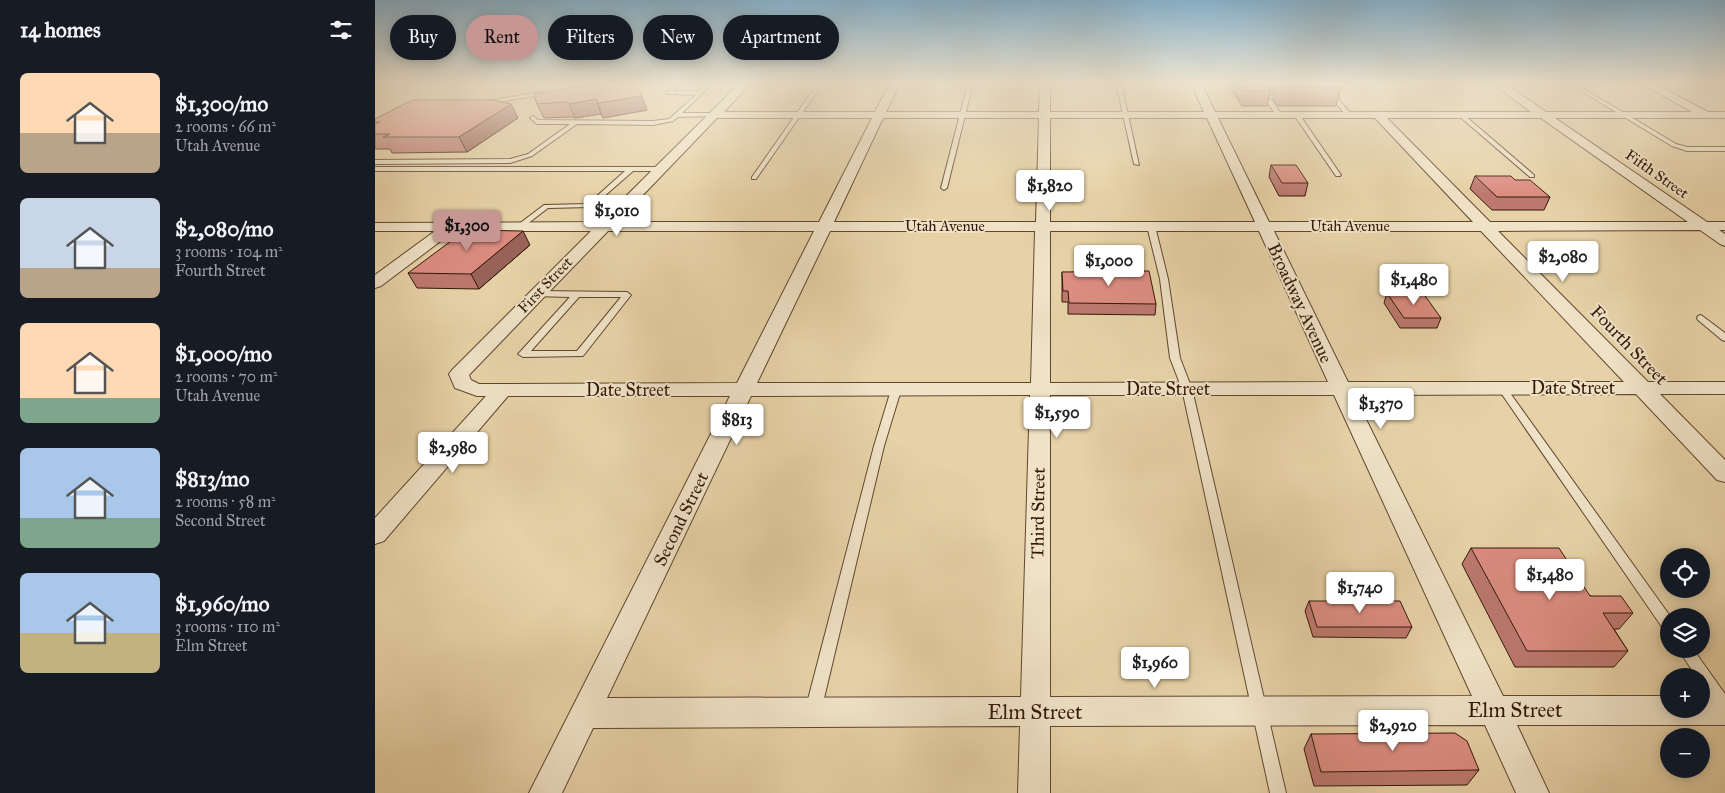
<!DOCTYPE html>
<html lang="en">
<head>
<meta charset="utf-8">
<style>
	:root { --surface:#171b24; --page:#242831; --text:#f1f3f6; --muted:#9ea1a6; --accent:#c59692 }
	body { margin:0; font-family:"IM FELL Great Primer",serif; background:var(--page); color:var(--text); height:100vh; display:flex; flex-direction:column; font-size:19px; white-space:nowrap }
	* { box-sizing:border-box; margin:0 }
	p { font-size:16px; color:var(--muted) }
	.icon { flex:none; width:28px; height:28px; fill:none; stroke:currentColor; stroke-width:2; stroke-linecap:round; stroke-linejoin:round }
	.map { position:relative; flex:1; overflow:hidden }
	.sheet { display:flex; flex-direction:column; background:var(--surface); width:375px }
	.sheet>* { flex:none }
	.top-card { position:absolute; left:15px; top:15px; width:475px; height:45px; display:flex; gap:10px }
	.fabs { position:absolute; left:1285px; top:548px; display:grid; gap:10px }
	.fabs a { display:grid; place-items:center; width:50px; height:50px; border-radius:50%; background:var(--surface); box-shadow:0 2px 12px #0003; font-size:25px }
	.price { position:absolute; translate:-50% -42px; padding:0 11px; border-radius:5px; background:#fff; color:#222; font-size:16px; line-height:32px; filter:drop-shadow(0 1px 2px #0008) }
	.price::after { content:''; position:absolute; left:50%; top:30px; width:15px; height:11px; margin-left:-8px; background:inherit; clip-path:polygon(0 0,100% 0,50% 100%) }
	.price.current { background:var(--accent); color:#111 }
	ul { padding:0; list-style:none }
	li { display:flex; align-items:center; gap:15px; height:125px; padding:0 20px }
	li span { display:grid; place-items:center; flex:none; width:140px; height:100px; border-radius:8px; color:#555 }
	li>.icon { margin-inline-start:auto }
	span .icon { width:60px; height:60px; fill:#fffc; stroke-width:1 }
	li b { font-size:21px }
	h2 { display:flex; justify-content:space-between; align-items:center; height:60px; padding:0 20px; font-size:21px }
	.chip { padding:0 18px; border-radius:22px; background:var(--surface); box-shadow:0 2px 12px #0003; font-size:18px; line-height:45px }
	.chip.current { background:var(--accent); color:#111 }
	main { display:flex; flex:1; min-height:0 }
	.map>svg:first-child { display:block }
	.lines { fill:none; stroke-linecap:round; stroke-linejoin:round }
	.lane-casing { stroke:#614630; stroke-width:2 }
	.street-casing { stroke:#614630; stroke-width:2 }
	.lane { fill:#efe2c6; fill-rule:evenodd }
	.street { fill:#efe2c6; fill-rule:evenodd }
	.wall { fill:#bd796f; stroke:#341709 }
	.shaded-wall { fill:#9a635a; stroke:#341709 }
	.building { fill:#dc8d81; stroke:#341709 }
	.labels { text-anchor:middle; stroke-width:4; stroke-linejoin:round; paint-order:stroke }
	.far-street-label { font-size:15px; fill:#341709; stroke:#efe2c6 }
	.street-label { font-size:18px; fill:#341709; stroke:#efe2c6 }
	.near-street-label { font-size:21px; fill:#341709; stroke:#efe2c6 }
</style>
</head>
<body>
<main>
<section class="sheet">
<h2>14 homes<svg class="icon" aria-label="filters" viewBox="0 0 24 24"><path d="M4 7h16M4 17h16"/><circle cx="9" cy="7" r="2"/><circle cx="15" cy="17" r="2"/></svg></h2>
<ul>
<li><span style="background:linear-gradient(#ffd9b3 60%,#b9a48a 0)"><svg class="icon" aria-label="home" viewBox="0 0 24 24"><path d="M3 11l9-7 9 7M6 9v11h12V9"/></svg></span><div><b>$1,300/mo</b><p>2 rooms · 66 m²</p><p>Utah Avenue</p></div></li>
<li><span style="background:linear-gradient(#c9d6e8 70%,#b9a48a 0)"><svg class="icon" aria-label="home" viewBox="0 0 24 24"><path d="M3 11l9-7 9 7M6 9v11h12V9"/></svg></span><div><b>$2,080/mo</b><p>3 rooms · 104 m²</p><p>Fourth Street</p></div></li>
<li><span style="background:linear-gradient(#ffd9b3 75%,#7fa58c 0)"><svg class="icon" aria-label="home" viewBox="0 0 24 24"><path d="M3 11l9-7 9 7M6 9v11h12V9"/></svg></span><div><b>$1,000/mo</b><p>2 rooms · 70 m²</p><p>Utah Avenue</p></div></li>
<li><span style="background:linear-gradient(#a9c7e8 70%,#7fa58c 0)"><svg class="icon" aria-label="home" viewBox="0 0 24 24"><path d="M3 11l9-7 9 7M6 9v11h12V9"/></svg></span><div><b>$813/mo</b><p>2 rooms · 58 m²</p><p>Second Street</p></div></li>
<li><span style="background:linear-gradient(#a9c7e8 60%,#c2b280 0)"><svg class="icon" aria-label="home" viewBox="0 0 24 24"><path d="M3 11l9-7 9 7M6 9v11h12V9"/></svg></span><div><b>$1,960/mo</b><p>3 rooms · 110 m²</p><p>Elm Street</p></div></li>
</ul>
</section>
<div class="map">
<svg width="1350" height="793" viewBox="0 0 1350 793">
	<rect width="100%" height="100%" fill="#e7d2a7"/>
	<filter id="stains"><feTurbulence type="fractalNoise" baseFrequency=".004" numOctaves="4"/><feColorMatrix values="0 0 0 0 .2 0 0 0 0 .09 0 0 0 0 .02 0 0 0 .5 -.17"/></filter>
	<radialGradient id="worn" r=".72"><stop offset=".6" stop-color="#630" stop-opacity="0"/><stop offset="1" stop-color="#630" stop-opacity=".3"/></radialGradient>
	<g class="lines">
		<g class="lane-casing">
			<g id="lane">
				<path d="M302,83H307L299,91H324L333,83H338L307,113H340L342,114V116L303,117L298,121L278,125L202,124L157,156L135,163L0,164V160L135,159L153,154L195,124H162L155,118L158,116L163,120L278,121L294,119L321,95L292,94V92Z"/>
				<path d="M443,83H448L381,179H377V177Z"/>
				<path d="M593,83H598L572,188L569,190L566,188Z"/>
				<path d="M741,83H746L764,165L759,164Z"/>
				<path d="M820,83H877L822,85Z"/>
				<path d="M995,83H999V84L997,85Z"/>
				<path d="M1193,83H1199L1301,144L1312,147H1350V151H1312L1297,146Z"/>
				<path d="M171,91L173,94L109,104L106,102Z"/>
				<path d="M955,93L964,96V100L976,114V116H972L959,101V98L953,96Z"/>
				<path d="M913,94L911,97L895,98L907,115L902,116L888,97Z"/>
				<path d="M920,114H924L966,175L965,176H961L919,115Z"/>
				<path d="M1084,114H1088L1159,175V177H1155L1084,116Z"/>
				<path d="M0,167H287L290,169L287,171H258L217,207L173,208L147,228H144V224L169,205L213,204L250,171H0Z"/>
				<path d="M773,224L780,226L793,279L805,358L817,389L911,793H895L807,389L795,358L785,279L772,226Z"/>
				<path d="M161,291L252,292L256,295L208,356L148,357L143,354L145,352L195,297L158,296L157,294ZM204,297H246L202,351H156Z"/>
				<path d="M1326,315L1350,333V341L1347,340L1323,320L1322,318L1323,316Z"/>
				<path d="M1127,385L1130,386L1295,616L1294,632L1289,630L1124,390L1122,388Z"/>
				<path d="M521,387L526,390L509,446L446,711L443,716L438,718L433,716L430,711L499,446L516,390Z"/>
				<path d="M1303,649H1318L1350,694V713L1345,711L1326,684V676H1321Z"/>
			</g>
		</g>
		<g class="street-casing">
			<path id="street" d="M365,83H376L349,112H500L515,83H525L511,112H664L665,83H675V112H829L816,83H826L840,112H1156L1117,83H1129L1171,112H1317L1265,83H1278L1333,112H1350V118H1180L1332,222H1350V230H1344L1350,234V246L1345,244L1325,230L1123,231L1273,382H1350V394H1285L1350,460V482L1342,480L1261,394L979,395L1128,696H1294V709H1326V696L1350,695V725H1142L1174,793H1141L1110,725L675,726V793H643L645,726L218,728L187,793H154L355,396H133L9,541L0,544V518L111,396H102L80,388L74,374L77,370L216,231H79L6,286L0,288V275L60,231H0V223L225,222ZM342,118H497L444,222H242ZM508,118H664L661,222H459ZM675,118H832L880,222H675ZM843,118H1000L1098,222H894ZM1012,118H1166L1313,222H1115ZM233,231H439L362,383L104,384L96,380L94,375ZM455,231H660L656,383H382ZM675,231H884L953,382L675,383ZM899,231H1106L1249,382H973ZM655,395L646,697L232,698L376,396ZM675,395H959L1097,696L675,697Z"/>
		</g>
		<use href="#lane" class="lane"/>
		<use href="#street" class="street"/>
	</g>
	<g class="wall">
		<path d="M857,83H963L966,86L961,106H903L898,100L899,92L895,93L892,106H867L856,89Z"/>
		<path d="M159,94L272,110L228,118L226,114L200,118L198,117L169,118L162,104Z"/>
		<path d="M143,118L92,152L17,153L15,149H0V119Z"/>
		<path d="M896,165L933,183L930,196H904L894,177Z"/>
		<path d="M1100,176L1140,180L1175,197L1169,210H1117L1095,189Z"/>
		<path d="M155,245L104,289L42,288L33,273Z"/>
		<path d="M687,272L781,304L780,315L693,314V302H687Z"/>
		<path d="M1012,293L1066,318L1062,328H1025L1009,303Z"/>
		<path d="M1096,548L1258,613L1244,629H1239L1253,651L1239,667H1140L1087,564Z"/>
		<path d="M934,601L1037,627L1031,638L938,637L930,611Z"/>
		<path d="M936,734L1104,770L1092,785L939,786L929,749Z"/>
	</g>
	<g class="shaded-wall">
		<path d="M889,83H901L899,92L895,93V91Z"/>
		<path d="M267,96L272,110L228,118L223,103Z"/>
		<path d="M221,99L226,114L200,118L194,104Z"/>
		<path d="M136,104L143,118L92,152L84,137Z"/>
		<path d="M148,231L155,245L104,289L96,274Z"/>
	</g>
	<g class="building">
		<path d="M226,83H260L267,96L223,103L221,99L194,104L192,102L162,104L159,94Z"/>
		<path d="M864,83H889L895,91H869Z"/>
		<path d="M904,83H963L966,86H906Z"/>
		<path d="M37,100H119L136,104L84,137H8L15,134H0V124L5,122H0V119Z"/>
		<path d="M896,165H921L933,183H907Z"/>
		<path d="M1100,176H1136L1140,180H1155L1175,197H1122Z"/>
		<path d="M91,230L148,231L96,274L33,273Z"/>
		<path d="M774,271L781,304L694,303L693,291H688L687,272Z"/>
		<path d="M1012,293H1048L1066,318H1029Z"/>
		<path d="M1096,548H1184L1215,596H1246L1258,613H1228L1253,651H1152Z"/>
		<path d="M934,601H1025L1037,627H942Z"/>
		<path d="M1080,733L1092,741L1104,770L946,772L936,734Z"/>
	</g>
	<linearGradient id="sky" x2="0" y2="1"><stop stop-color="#88b5d1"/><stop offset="0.43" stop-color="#f4ebd7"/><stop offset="1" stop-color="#f4ebd7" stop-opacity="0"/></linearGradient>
	<rect width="1350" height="194" fill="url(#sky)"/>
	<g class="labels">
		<g class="far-street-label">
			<text transform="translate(1282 174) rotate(35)" y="5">Fifth Street</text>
			<text x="570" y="231">Utah Avenue</text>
			<text x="975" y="231">Utah Avenue</text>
			<text transform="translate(170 285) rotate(-46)" y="5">First Street</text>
		</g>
		<g class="street-label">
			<text transform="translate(925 303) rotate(65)" y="6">Broadway Avenue</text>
			<text transform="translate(1254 345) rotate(46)" y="6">Fourth Street</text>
			<text x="1198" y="394">Date Street</text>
			<text x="793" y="395">Date Street</text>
			<text x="253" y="396">Date Street</text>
			<text transform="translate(663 513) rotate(-89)" y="6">Third Street</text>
			<text transform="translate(306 519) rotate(-64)" y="6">Second Street</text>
		</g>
		<g class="near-street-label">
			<text x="1140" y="717">Elm Street</text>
			<text x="660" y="719">Elm Street</text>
		</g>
	</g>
	<rect width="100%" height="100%" filter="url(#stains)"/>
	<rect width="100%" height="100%" fill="url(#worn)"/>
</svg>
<div class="fabs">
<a><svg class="icon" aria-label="locate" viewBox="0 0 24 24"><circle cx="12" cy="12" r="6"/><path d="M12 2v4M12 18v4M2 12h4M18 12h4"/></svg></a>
<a><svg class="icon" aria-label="layers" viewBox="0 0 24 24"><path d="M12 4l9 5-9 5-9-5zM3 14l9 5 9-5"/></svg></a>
<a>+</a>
<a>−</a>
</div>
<b class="price" style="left:675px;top:212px">$1,820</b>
<b class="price" style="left:242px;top:237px">$1,010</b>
<b class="price current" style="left:92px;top:252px">$1,300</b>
<b class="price" style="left:1188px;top:283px">$2,080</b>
<b class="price" style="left:734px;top:287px">$1,000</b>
<b class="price" style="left:1039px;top:306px">$1,480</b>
<b class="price" style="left:1006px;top:430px">$1,370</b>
<b class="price" style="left:682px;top:439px">$1,590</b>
<b class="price" style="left:362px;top:446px">$813</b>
<b class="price" style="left:78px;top:474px">$2,980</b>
<b class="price" style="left:1175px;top:601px">$1,480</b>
<b class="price" style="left:985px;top:614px">$1,740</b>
<b class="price" style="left:780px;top:689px">$1,960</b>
<b class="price" style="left:1018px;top:752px">$2,920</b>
<div class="top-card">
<a class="chip">Buy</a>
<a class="chip current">Rent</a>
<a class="chip">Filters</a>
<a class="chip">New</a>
<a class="chip">Apartment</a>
</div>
</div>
</main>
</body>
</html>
